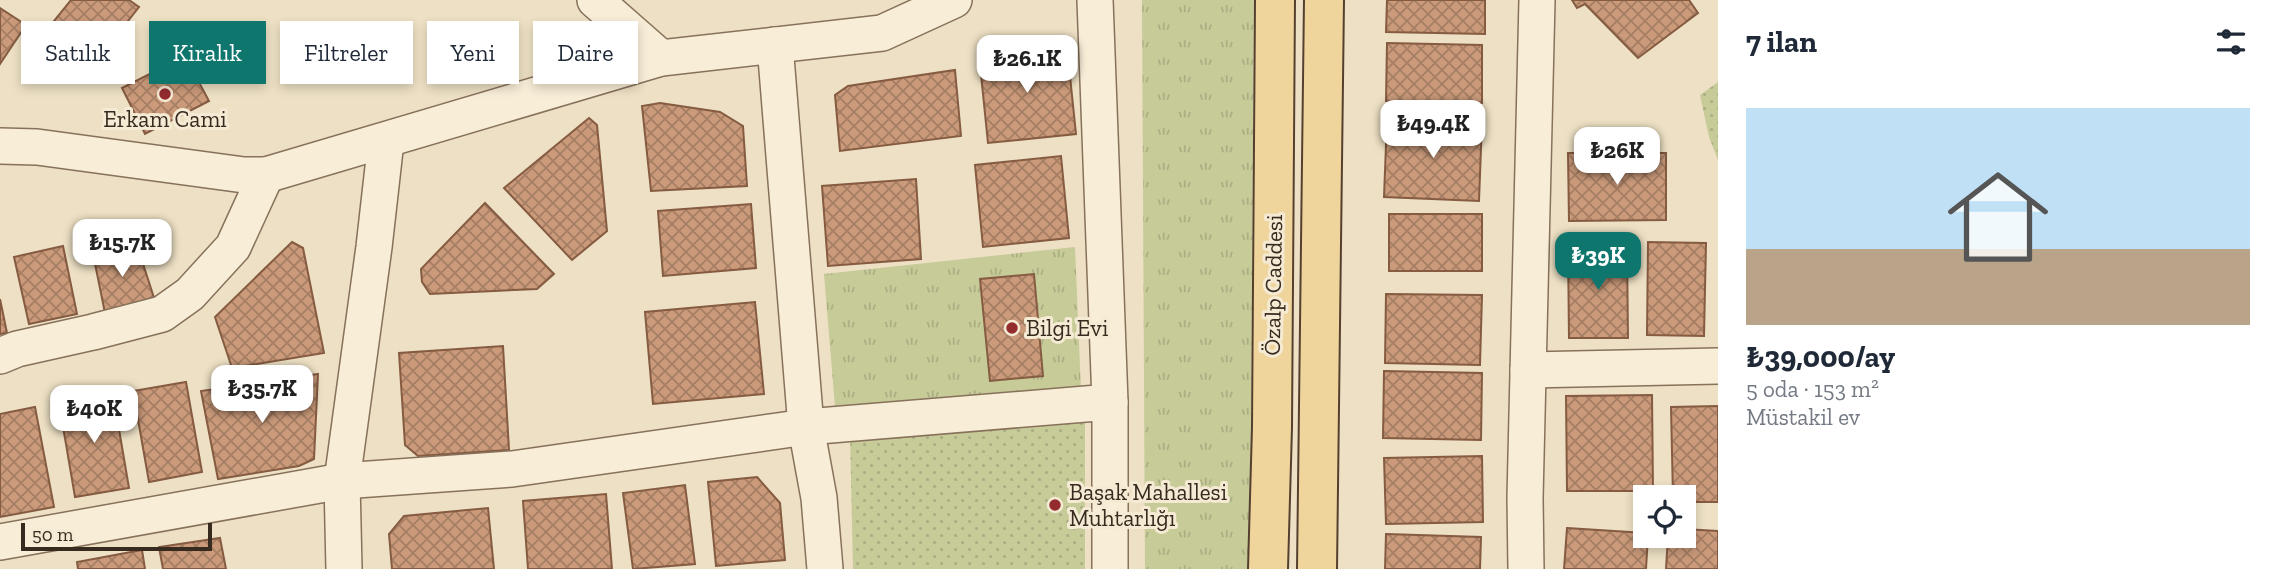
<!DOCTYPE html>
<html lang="tr">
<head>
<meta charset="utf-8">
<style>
	:root { --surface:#fff; --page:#f6f6f7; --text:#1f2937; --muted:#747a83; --accent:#0f766e }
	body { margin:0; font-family:"Zilla Slab",serif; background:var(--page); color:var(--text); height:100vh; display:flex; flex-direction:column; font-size:26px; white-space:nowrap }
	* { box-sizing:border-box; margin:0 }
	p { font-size:23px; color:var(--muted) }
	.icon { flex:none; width:38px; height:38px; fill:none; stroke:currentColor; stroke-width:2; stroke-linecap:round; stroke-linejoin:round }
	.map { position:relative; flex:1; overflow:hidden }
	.details { display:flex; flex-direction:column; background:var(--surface); width:560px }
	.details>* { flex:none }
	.hud { position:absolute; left:21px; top:21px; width:665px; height:63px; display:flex; gap:14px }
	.controls { position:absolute; left:1633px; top:485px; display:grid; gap:14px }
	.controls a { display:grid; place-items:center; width:63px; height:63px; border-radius:0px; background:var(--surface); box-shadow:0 4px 10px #0003; font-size:35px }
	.scale { position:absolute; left:21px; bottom:18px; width:191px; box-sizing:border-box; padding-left:7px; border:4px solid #372a1e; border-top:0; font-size:19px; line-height:24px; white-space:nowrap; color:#372a1e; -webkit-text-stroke:5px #f5ead3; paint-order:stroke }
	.price { position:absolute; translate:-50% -60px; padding:0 16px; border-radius:14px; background:#fff; color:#222; font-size:23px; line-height:46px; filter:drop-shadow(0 2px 4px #0008) }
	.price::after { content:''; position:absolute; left:50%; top:42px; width:21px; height:16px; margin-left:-10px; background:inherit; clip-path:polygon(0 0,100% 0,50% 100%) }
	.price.on { background:var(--accent); color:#fff }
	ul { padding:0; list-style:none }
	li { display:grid; align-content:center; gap:14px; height:371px; padding:0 28px }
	li span { display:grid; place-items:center; height:217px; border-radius:0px; color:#555 }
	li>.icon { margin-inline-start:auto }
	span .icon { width:126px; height:126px; fill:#fffc; stroke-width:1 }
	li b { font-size:30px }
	h2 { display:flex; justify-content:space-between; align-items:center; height:84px; padding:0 28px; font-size:30px }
	.tag { padding:0 24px; border-radius:0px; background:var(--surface); box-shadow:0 4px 10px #0003; font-size:24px; line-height:63px }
	.tag.on { background:var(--accent); color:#fff }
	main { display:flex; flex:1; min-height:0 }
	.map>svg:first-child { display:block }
	.grass { fill:url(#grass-tufts) }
	.park { fill:url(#park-dots) }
	.building { fill:url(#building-cross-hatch); stroke:#855b41; stroke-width:2 }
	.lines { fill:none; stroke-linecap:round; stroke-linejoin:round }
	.minor-casing { stroke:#87715b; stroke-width:38 }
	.major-casing { stroke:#55402f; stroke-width:42 }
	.minor { stroke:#f8edd7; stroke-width:35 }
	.major { stroke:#efd49c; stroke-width:38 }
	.poi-dot { fill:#942c2f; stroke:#f5ead3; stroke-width:2.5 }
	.labels { text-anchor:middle; stroke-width:6; stroke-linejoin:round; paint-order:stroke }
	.poi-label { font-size:23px; fill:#372a1e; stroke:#f5ead3; text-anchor:start }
	.street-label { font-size:23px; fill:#372a1e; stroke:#f5ead3 }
</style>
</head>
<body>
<main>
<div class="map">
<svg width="1718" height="569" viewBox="0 0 1718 569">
	<defs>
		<pattern id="grass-tufts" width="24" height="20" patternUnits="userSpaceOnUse" patternTransform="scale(1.75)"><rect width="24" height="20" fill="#c6cb98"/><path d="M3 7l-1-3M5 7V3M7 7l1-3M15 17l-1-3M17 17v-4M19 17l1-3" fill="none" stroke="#abae83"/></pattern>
		<pattern id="park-dots" width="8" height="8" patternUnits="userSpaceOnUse" patternTransform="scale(1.75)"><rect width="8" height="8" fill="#c6cb98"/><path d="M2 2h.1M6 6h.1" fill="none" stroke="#abae83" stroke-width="1.8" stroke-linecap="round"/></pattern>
		<pattern id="building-cross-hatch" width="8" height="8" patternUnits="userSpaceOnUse" patternTransform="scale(1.75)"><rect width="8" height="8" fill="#ca9a7a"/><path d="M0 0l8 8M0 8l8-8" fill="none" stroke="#a57e63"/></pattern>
	</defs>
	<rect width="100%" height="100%" fill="#ede0c4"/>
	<g class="grass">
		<path d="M1142,0H1254L1250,569H1145Z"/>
		<path d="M1075,247L1081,391L835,407L824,274Z"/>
	</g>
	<g class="park">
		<path d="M1718,82V160L1709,137L1700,95Z"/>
		<path d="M1085,416V569H853L850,434Z"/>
	</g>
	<g class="building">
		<path d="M71,0H129L139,7L87,73L41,37Z"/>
		<path d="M1387,0H1485V34L1386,32Z"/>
		<path d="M1572,0H1689L1698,13L1638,58L1585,4L1577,8Z"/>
		<path d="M0,8L26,25L0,64Z"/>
		<path d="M1387,43L1482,45V103L1386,101Z"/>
		<path d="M1067,47L1076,134L988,143L979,55Z"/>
		<path d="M185,56L209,101L145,134L122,88Z"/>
		<path d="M955,70L961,136L840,151L835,95L848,86Z"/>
		<path d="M660,103L720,112L743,126L747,186L651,191L642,106Z"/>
		<path d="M589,118L597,125L607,231L572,260L504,188Z"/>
		<path d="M1387,119L1482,122L1479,201L1384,197Z"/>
		<path d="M1568,153H1666V220L1569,221Z"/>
		<path d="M1061,156L1069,238L983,247L975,165Z"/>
		<path d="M916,179L921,259L828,266L822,186Z"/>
		<path d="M485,203L554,274L537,289L430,294L422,282L421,269Z"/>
		<path d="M751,204L756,268L663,276L658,211Z"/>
		<rect x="1389" y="214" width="93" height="57"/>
		<path d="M136,242L156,304L106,318L92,249Z"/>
		<path d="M292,242L303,248L324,353L232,368L215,317Z"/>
		<path d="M1648,242L1706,243L1704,336L1647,335Z"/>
		<path d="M63,246L77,314L29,324L14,257Z"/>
		<path d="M1568,247H1627L1628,338H1569Z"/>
		<path d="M1034,274L1043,376L990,381L980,279Z"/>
		<path d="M1386,294L1482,295L1480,365L1385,363Z"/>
		<path d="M0,299L7,333L0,334Z"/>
		<path d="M755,302L764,394L653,404L645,312Z"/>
		<path d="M503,346L509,450L418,456L405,445L399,353Z"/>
		<path d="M1384,371L1482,373L1481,440L1383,438Z"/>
		<path d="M318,374L314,459L299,466L218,479L201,391Z"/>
		<path d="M186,382L202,472L149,482L133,391Z"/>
		<path d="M113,394L129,488L75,497L59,403Z"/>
		<path d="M1652,395L1653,491H1567L1566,396Z"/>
		<path d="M1718,406V502H1684V497H1673L1671,407Z"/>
		<path d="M35,407L54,507L0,517V414Z"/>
		<path d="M1482,456L1483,522L1386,524L1384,458Z"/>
		<path d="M757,477L780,503L785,560L716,566L708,482Z"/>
		<path d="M685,485L695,564L633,569L623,493Z"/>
		<path d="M606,494L612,569H528L523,501Z"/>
		<path d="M488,508L494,569H392L389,534L404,516Z"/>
		<path d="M1567,528L1645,533L1648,536L1646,569H1564Z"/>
		<path d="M1684,529L1718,531V569H1666L1668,536H1684Z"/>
		<path d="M1386,534L1481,537L1480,569H1385Z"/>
		<path d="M220,538L226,569H163L159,547Z"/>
		<path d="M142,550L145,569H78L77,562Z"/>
	</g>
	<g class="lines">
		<g class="minor-casing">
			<g id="minor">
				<path d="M595,0L661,58"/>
				<path d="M1095,0L1110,402V569"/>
				<path d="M775,45L806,427L819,498L825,569"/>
				<path d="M0,146L37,147L244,175H266L661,58L882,33L954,0"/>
				<path d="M0,356L17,349L93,332L162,314L190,294L233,247L266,175"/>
				<path d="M1528,370L1718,366"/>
				<path d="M0,542L342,481L512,469L806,427L1110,402"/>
				<path d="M344,569L342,481L374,247L386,141"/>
				<path d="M1526,569L1525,498L1537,0"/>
			</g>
		</g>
		<g class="major-casing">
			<g id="major">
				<path d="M1268,569L1272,427L1275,0"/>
				<path d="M1317,569L1324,0"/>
			</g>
		</g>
		<use href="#minor" class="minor"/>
		<use href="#major" class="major"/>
	</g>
	<g class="poi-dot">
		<circle cx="165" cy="94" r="7"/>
		<circle cx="1012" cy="328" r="7"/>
		<circle cx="1055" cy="505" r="7"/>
	</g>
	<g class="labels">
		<g class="poi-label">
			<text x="165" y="127" text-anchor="middle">Erkam Cami</text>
			<text x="1026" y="336">Bilgi Evi</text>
			<text x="1069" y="500">Başak Mahallesi<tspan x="1069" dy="26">Muhtarlığı</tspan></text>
		</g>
		<g class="street-label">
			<text transform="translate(1273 285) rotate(-89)" y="8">Özalp Caddesi</text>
		</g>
	</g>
</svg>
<div class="controls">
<a><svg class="icon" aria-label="locate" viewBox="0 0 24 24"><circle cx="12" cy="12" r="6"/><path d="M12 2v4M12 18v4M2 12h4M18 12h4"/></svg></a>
</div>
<div class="scale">50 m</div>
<b class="price" style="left:1027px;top:95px">₺26.1K</b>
<b class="price" style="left:1433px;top:160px">₺49.4K</b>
<b class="price" style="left:1617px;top:187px">₺26K</b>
<b class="price" style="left:122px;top:279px">₺15.7K</b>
<b class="price on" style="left:1598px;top:292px">₺39K</b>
<b class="price" style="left:262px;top:425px">₺35.7K</b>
<b class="price" style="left:94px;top:445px">₺40K</b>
<div class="hud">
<a class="tag">Satılık</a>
<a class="tag on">Kiralık</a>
<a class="tag">Filtreler</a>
<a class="tag">Yeni</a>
<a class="tag">Daire</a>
</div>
</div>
<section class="details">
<h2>7 ilan<svg class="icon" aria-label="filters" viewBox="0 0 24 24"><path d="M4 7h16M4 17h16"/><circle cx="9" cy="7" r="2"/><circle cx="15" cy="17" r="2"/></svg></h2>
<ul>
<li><span style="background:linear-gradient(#bfe0f5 65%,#b9a48a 0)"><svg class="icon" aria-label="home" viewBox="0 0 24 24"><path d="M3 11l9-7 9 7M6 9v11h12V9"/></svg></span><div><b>₺39,000/ay</b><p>5 oda · 153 m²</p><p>Müstakil ev</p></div></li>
</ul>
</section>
</main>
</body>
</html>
